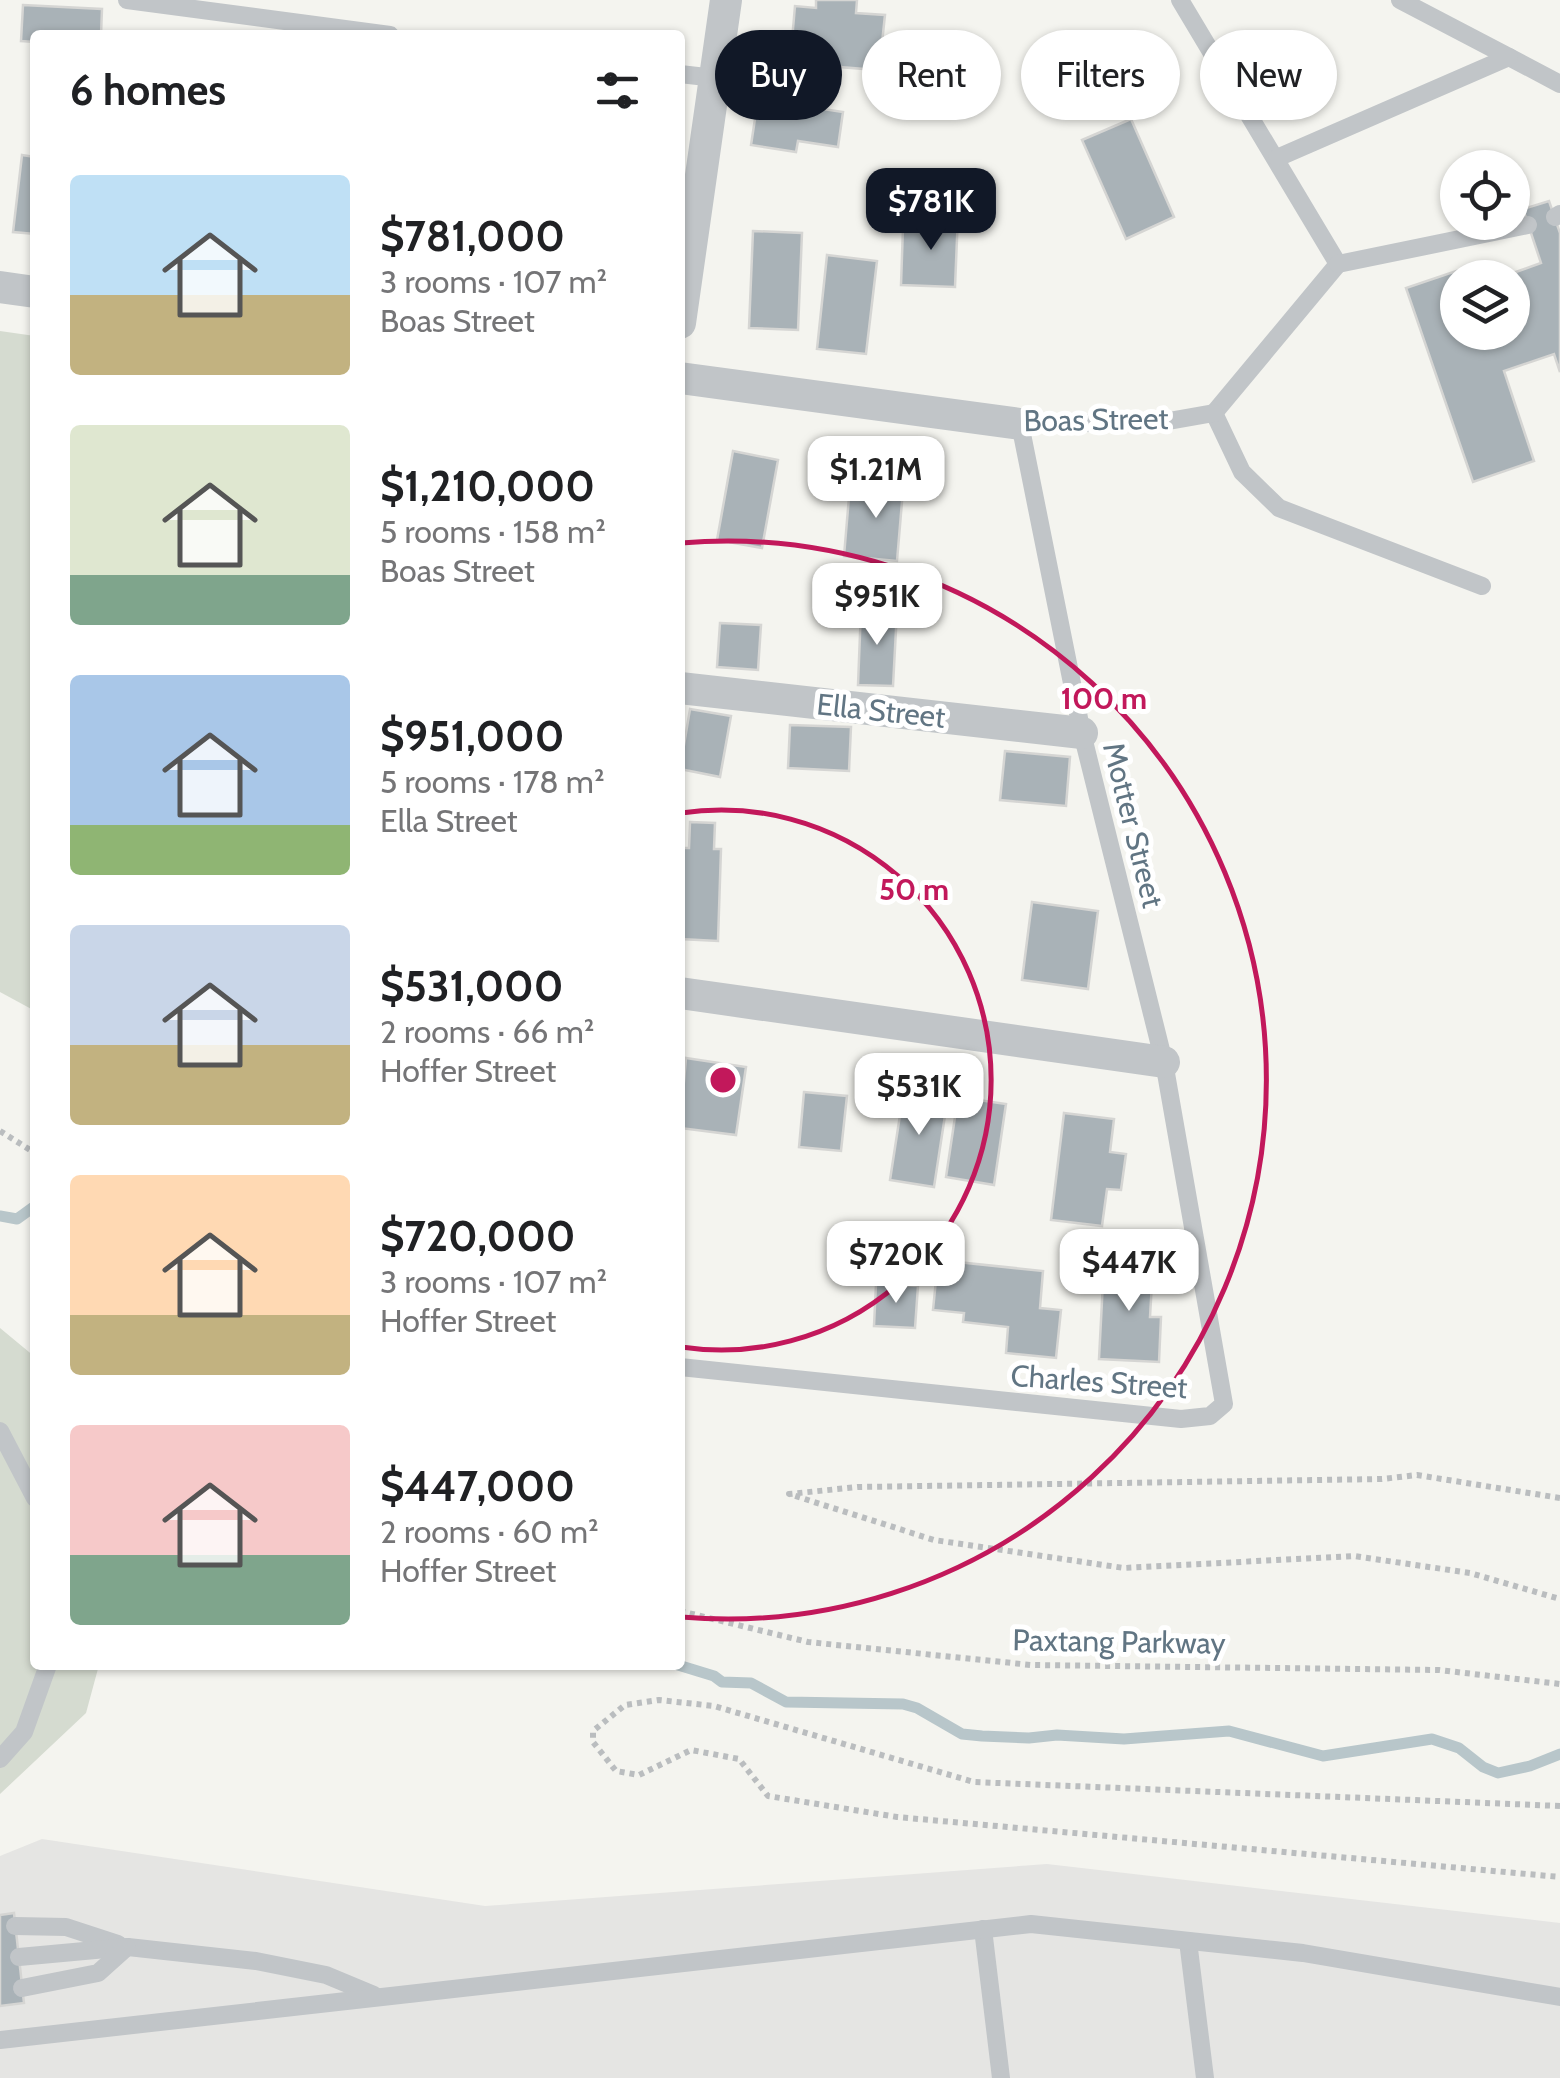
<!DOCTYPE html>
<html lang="en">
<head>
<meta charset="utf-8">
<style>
	:root { --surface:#fff; --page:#f2f2f2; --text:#202124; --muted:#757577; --accent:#111827 }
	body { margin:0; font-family:Cabin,sans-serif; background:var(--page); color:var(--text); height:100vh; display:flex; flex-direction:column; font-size:38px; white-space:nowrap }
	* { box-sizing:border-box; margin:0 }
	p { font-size:32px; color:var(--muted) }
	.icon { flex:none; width:55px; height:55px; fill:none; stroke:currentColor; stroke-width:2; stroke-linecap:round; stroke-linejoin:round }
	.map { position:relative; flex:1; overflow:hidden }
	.drawer { position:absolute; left:30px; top:30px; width:655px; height:1640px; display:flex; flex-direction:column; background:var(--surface); border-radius:10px; box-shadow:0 2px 8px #0004 }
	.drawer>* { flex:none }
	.hud { position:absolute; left:715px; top:30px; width:695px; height:90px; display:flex; gap:20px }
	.controls { position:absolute; left:1440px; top:150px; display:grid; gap:20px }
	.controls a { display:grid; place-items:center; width:90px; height:90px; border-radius:50%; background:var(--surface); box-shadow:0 2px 8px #0004; font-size:50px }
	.price { position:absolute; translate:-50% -85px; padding:0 22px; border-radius:20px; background:#fff; color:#222; font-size:32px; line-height:65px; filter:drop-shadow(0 2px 5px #0008) }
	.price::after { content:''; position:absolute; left:50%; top:60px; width:30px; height:22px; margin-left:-15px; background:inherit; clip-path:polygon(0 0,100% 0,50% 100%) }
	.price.on { background:var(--accent); color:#fff }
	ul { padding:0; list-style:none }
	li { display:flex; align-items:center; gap:30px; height:250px; padding:0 40px }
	li span { display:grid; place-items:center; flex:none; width:280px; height:200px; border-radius:10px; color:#555 }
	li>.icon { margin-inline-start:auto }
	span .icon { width:120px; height:120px; fill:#fffc; stroke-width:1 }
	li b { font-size:42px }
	h2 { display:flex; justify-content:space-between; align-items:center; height:120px; padding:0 40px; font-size:42px }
	.tag { padding:0 35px; border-radius:45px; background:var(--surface); box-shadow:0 2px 8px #0004; font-size:35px; line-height:90px }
	.tag.on { background:var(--accent); color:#fff }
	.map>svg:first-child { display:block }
	.built { fill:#e5e5e3 }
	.green { fill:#d5dbd0 }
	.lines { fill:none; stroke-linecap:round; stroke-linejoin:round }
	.stream { stroke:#b8c6ca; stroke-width:11 }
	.building { fill:#a9b2b7; stroke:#d5d5d3; stroke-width:2.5 }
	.path { stroke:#babdbf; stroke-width:6; stroke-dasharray:5 5; stroke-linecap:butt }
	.lane { stroke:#c1c5c8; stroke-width:18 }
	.street { stroke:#c1c5c8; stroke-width:32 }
	.ring { fill:none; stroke:#c2185b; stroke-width:5 }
	.labels { text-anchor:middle; stroke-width:10; stroke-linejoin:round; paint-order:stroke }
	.street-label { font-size:30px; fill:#617583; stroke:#fff }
	.centre { fill:#c2185b; stroke:#fff; stroke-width:5 }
	.ring-label { font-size:30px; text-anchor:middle; font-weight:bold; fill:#c2185b; stroke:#fff; stroke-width:10; stroke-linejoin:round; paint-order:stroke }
</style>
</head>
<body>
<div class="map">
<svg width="1560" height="2078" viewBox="0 0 1560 2078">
	<rect width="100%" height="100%" fill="#f4f4ef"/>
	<path class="built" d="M42,1839L485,1906L1047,1864L1560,1923V2078H0V1856Z"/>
	<g class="green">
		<path d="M0,331L35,336V1011L0,992Z"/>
		<path d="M0,1328L35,1357V1665H99L86,1713L0,1794Z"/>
	</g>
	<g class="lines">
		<g class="stream">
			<path d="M0,1216L17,1219L35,1206"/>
			<path d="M678,1665L714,1676L722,1682L751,1683L786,1702L903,1704L917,1708L962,1734L982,1736L1029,1738L1057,1735L1124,1739L1229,1731L1323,1756L1432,1739L1459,1748L1483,1767L1498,1773L1530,1766L1560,1754"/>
		</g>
	</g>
	<g class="building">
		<path d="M816,0H857L856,13L885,15L882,43L917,45L914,85L875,82L876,70L790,63L795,6L816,8Z"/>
		<path d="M23,5L102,9L101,35H35V42L21,41Z"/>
		<path d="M758,99L843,112L838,147L798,141L796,152L751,145Z"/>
		<path d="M1131,119L1174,217L1126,239L1082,140Z"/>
		<path d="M22,155L35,157V234L13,232Z"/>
		<path d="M1549,201L1560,233V372L1554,354L1504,371L1534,461L1473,482L1406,288L1462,269L1465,278H1458V332H1512V278H1499L1541,263L1523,209Z"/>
		<path d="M930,214L958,215L955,287L901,285L903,227L930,228Z"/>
		<path d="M753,231L802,233L798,330L749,328Z"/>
		<path d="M827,255L877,261L866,354L817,349Z"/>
		<path d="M733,451L778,460L762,548L717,540Z"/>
		<path d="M873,475L904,478L897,561L844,556L849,497L871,499Z"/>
		<path d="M861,609L897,611L893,686L858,685Z"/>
		<path d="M720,623L761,625L758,670L717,667Z"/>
		<path d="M690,709L731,716L720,777L680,769Z"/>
		<path d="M790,725L851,727L849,771L788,768Z"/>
		<path d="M1005,751L1070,757L1066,806L1000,800Z"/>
		<path d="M690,822L715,823L714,849H721L718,941L680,939V848H689Z"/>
		<path d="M1032,902L1098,911L1088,989L1022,980Z"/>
		<path d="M686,1058L746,1067L736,1135L680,1128Z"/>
		<path d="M904,1089L948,1096L934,1187L890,1180Z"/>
		<path d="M804,1092L847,1096L841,1151L799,1147Z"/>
		<path d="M958,1097L1006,1104L994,1185L946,1177Z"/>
		<path d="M1064,1113L1114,1119L1110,1152L1126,1154L1121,1190L1107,1189L1102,1226L1051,1220Z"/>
		<path d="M938,1260L1043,1271L1040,1308L1061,1310L1056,1358L1006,1353L1008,1327L963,1322L964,1313L933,1310Z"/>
		<path d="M1104,1262L1153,1265L1150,1317H1161L1159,1362L1099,1359Z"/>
		<path d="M876,1284L918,1286L915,1328L874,1326Z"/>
		<path d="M14,1913L24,2003L0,2006V1915Z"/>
	</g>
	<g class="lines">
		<g class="path">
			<path d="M0,1131L35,1153"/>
			<path d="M1560,1498L1417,1475L1382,1479L858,1487L789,1494L934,1540L1124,1568L1354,1556L1470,1573L1560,1599"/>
			<path d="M680,1611L808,1642L1031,1665L1439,1670L1560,1684"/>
			<path d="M1560,1806L974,1782L714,1706L659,1700L625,1705L593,1731V1742L616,1771L639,1775L691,1750L739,1759L768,1796L897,1817L1560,1877"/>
		</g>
		<g class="lane">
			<path d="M127,0L390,35"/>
			<path d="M1180,0L1338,264L1214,413"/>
			<path d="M1509,57L1560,84"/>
			<path d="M680,74L715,78"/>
			<path d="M1277,158L1509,57L1400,0"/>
			<path d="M1555,217L1560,214"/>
			<path d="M1338,264L1528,225"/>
			<path d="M1214,413L1242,472L1279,508L1482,586"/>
			<path d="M680,1367L1181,1419L1210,1416L1224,1404L1164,1062L1082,733L1020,424L1163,422L1214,413"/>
			<path d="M0,1431L35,1498"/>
			<path d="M0,1759L24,1732L48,1665"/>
			<path d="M15,1926L66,1927L118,1944"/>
			<path d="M983,1929L1001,2078"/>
			<path d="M1188,1941L1205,2078"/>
			<path d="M19,1957L128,1947L256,1961L326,1975L374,1995"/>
			<path d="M22,1988L98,1973L127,1947"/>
			<path d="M0,2040L1031,1924L1303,1953L1560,1997"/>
		</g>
		<g class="street">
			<path d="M0,287L35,292"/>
			<path d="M680,323L726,0"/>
			<path d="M680,378L1020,424"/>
			<path d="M680,688L1082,733"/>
			<path d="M680,993L1164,1062"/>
		</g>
	</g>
	<g class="ring">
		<path d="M681 813A270 270 0 1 1 681 1347"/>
		<path d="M681 543A539 539 0 1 1 681 1617"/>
	</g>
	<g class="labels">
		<g class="street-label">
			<text transform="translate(1096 420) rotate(-1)" y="10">Boas Street</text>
			<text transform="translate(881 711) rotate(6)" y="10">Ella Street</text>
			<text transform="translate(1133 825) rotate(76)" y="10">Motter Street</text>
			<text transform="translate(1099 1382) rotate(4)" y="10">Charles Street</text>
			<text transform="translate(1119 1642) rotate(1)" y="10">Paxtang Parkway</text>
		</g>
	</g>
	<circle cx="723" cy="1080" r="15" class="centre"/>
	<g class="ring-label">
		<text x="1104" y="709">100 m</text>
		<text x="914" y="900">50 m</text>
	</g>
</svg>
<div class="controls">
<a><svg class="icon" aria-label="locate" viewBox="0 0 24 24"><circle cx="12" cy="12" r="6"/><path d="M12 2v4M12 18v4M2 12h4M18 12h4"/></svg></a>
<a><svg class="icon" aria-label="layers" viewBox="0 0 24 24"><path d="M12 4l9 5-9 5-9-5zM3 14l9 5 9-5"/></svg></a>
</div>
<b class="price on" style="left:931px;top:253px">$781K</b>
<b class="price" style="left:876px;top:521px">$1.21M</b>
<b class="price" style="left:877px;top:648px">$951K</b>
<b class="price" style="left:919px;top:1138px">$531K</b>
<b class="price" style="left:896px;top:1306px">$720K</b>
<b class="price" style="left:1129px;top:1314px">$447K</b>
<div class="hud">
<a class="tag on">Buy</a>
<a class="tag">Rent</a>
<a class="tag">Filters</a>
<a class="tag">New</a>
</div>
<section class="drawer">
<h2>6 homes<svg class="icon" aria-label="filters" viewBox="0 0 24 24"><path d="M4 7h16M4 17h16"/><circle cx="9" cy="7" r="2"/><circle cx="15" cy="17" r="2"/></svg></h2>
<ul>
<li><span style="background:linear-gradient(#bfe0f5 60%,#c2b280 0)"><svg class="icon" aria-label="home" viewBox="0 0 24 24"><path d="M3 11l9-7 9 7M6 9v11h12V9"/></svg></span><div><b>$781,000</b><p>3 rooms · 107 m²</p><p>Boas Street</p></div></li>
<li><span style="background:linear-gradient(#dfe7d0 75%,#7fa58c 0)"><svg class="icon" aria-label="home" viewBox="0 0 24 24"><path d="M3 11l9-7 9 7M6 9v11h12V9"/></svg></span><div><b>$1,210,000</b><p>5 rooms · 158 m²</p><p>Boas Street</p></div></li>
<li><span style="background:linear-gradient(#a9c7e8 75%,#8fb573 0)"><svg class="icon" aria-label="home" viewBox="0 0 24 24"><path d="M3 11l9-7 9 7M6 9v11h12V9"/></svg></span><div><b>$951,000</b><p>5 rooms · 178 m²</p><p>Ella Street</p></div></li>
<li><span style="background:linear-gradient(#c9d6e8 60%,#c2b280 0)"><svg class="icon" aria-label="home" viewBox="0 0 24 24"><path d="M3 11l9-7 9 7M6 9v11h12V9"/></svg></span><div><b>$531,000</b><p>2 rooms · 66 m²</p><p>Hoffer Street</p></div></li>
<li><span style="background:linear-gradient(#ffd9b3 70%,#c2b280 0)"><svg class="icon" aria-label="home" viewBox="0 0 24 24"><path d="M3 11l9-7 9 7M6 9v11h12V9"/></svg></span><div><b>$720,000</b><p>3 rooms · 107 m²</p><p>Hoffer Street</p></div></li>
<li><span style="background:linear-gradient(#f6c9c9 65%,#7fa58c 0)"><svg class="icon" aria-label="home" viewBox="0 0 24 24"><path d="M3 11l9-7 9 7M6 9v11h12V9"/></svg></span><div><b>$447,000</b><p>2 rooms · 60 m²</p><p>Hoffer Street</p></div></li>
</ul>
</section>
</div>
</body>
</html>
